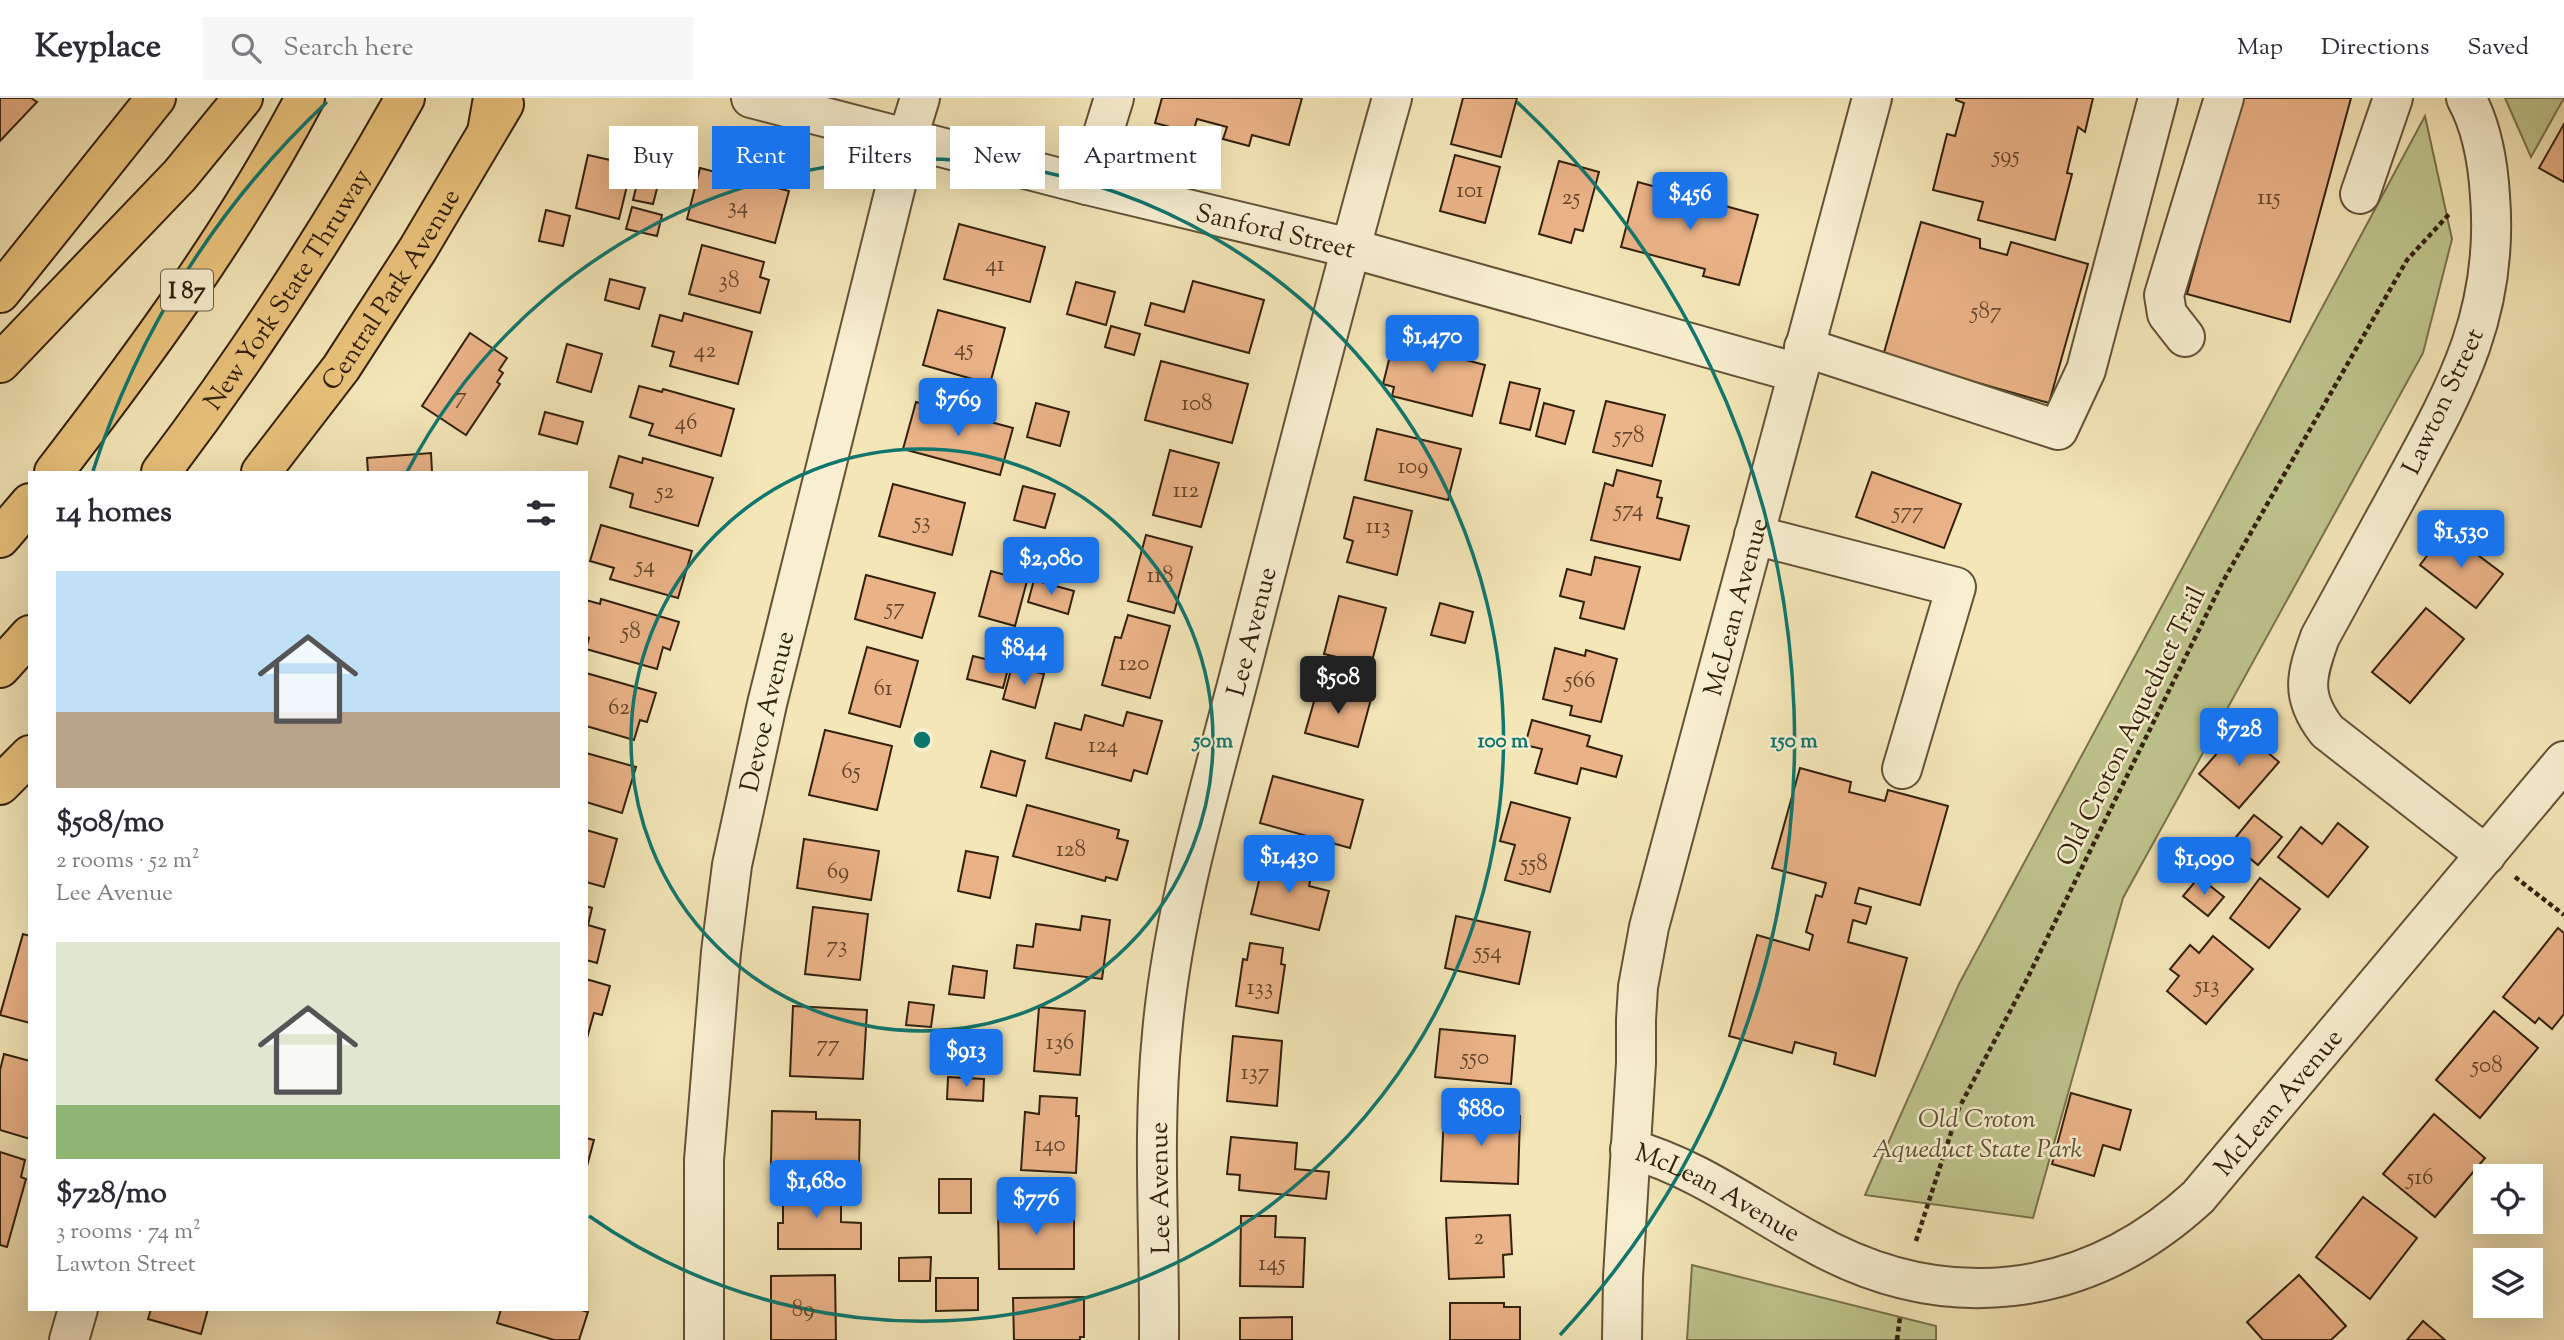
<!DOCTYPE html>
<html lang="en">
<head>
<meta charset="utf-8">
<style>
	:root { --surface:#fff; --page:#f7f7f7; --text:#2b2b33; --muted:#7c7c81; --line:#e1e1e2; --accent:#1a73e8 }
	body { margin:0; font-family:"Sorts Mill Goudy",serif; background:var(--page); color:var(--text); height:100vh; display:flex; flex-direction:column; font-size:26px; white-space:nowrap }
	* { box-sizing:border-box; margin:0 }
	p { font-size:23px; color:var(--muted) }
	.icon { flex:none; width:38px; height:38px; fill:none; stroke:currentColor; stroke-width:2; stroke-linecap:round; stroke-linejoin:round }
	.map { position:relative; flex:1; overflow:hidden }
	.panel { position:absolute; left:28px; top:373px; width:560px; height:840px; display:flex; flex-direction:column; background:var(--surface); border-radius:0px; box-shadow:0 7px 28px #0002 }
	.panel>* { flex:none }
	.guide { position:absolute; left:609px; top:28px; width:665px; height:63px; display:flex; gap:14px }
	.fabs { position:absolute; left:2473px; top:1066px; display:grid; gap:14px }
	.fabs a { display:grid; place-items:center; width:70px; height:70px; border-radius:0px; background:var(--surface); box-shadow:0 7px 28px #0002; font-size:35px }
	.price { position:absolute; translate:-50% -60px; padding:0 16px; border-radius:7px; background:var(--accent); color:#fff; font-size:23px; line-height:46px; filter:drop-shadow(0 2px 4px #0008) }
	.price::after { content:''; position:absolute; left:50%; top:42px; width:21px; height:16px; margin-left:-10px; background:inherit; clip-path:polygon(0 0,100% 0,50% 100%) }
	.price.active { background:#222; color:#fff }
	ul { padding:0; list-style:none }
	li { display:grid; align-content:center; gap:14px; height:371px; padding:0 28px }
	li span { display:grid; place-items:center; height:217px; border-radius:0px; color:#555 }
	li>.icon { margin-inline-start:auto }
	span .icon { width:126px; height:126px; fill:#fffc; stroke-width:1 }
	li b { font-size:30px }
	h2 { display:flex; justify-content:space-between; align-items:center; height:84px; padding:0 28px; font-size:30px }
	.chip { padding:0 24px; border-radius:0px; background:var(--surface); box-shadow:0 7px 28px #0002; font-size:24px; line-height:63px }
	.chip.active { background:var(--accent); color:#fff }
	header { display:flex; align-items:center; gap:42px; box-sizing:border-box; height:98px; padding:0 35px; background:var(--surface); border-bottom:2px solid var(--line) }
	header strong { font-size:33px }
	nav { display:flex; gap:38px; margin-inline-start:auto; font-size:24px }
	.search { width:490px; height:63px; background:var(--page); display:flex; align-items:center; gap:18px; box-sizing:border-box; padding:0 24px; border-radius:0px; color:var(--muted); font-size:26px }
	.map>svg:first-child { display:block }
	.green { fill:#bec48c; stroke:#79724c; stroke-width:2 }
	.building { fill:#eab287; stroke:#34210c; stroke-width:2 }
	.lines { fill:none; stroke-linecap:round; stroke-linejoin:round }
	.minor-casing { stroke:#645237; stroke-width:42 }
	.major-casing { stroke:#34210c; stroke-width:42 }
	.highway-casing { stroke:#34210c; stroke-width:42 }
	.path { stroke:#34210c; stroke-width:4.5; stroke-dasharray:5 3.5; stroke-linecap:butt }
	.minor { stroke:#f8efd0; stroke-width:38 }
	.major { stroke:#eac37c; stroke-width:38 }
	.highway { stroke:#eac37c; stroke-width:38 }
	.ring { fill:none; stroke:#0f766e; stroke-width:3.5 }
	.labels { text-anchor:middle; stroke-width:5; stroke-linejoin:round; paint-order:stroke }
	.number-label { font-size:23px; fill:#62452b }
	.shield { fill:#f8efd0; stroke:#6f5f47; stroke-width:2 }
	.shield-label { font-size:24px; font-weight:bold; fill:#34210c }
	.street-label { font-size:26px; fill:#34210c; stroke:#f8efd0 }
	.park-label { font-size:26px; font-style:italic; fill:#5d5232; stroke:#f8efd0 }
	.centre { fill:#0f766e; stroke:#f8efd0; stroke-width:3.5 }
	.ring-label { font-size:21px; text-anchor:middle; font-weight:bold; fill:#0f766e; stroke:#f8efd0; stroke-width:5; stroke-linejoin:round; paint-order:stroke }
</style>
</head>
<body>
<header>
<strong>Keyplace</strong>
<div class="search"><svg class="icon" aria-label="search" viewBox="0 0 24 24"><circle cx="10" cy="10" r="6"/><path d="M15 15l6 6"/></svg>Search here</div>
<nav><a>Map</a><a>Directions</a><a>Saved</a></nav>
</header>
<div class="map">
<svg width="2564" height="1242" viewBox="0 0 2564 1242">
	<rect width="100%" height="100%" fill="#f4e6b7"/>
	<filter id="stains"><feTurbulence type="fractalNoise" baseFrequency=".00286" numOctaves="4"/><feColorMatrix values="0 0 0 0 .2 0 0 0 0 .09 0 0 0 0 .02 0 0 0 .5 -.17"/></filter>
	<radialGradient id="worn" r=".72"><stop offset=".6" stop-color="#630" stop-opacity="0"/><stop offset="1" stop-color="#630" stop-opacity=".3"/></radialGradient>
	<g class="green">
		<path d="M2505,0H2564L2531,59Z"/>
		<path d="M2425,18L2452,141L2423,255L2123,800L2033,1120L1865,1097L1959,886Z"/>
		<path d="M1692,1167L1936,1228V1242H1687Z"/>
	</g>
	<g class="building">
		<path d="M0,0H31L37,4L0,43Z"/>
		<path d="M1162,0H1302L1289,47L1252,37L1249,48L1223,41L1227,29L1197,21L1193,35L1155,25Z"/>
		<path d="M1463,0H1517L1501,59L1451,46Z"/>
		<path d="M1956,0H2093L2085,34L2078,29L2067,75L2072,76L2055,142L1978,122L1983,104L1933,92L1947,36L1955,38L1964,5L1956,2Z"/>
		<path d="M2240,0H2351L2290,224L2187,196Z"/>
		<path d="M2564,26V84L2539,70Z"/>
		<path d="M588,57L632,67L619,121L576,110Z"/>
		<path d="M1455,57L1500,69L1485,125L1440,113Z"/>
		<path d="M1559,63L1599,74L1583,133L1575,131L1571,145L1539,136Z"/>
		<path d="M642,66L662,71L653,106L633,102Z"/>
		<path d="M700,70L789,93L775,145L687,121Z"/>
		<path d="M1638,84L1758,117L1739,187L1703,178L1705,171L1621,149Z"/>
		<path d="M632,109L662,117L657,138L626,131Z"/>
		<path d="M546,112L570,118L563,148L539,143Z"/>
		<path d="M1921,124L1980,141V150L2007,157L2011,144L2088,166L2049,305L1883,258Z"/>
		<path d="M959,126L1045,149L1030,204L944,181Z"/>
		<path d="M702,147L764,164L760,179L769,182L760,215L689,196Z"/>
		<path d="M610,181L645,190L639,211L605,202Z"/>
		<path d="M1193,183L1264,202L1249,255L1145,227L1151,205L1184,214Z"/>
		<path d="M1076,184L1115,194L1106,227L1067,216Z"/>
		<path d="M938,212L1005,230L990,286L923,267Z"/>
		<path d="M684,215L752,234L738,286L670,268L674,254L652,248L660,217L682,223Z"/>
		<path d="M1111,228L1140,236L1134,257L1105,249Z"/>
		<path d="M1397,230L1430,238L1427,252L1485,267L1472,318L1392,298L1394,289L1383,286Z"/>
		<path d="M470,235L507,260L499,272L503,275L497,284L500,286L466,337L422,308Z"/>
		<path d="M567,246L602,256L591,294L557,284Z"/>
		<path d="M1161,263L1248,286L1232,345L1145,322Z"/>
		<path d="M1510,284L1540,291L1530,332L1500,325Z"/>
		<path d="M639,288L662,294L663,291L734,311L721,358L649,337L653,326L630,319Z"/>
		<path d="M1606,303L1665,317L1652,368L1593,354Z"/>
		<path d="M916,304L1013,330L1000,377L903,351Z"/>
		<path d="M1036,305L1069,314L1060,348L1027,339Z"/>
		<path d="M1544,305L1574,313L1565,346L1536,338Z"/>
		<path d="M545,314L583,324L577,346L539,336Z"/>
		<path d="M1377,331L1461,351L1448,402L1365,382Z"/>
		<path d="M1170,352L1219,365L1201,429L1153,417Z"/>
		<path d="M431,355L432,374H368L367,360Z"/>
		<path d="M619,358L642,365L643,360L713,380L698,428L630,409L633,396L610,389Z"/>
		<path d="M1617,372L1661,383L1657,399L1662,400L1657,420L1689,428L1680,462L1591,442L1605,385L1613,388Z"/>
		<path d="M1872,374L1961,406L1944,450L1856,419Z"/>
		<path d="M893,386L965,405L952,457L879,438Z"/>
		<path d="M1023,388L1055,396L1045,430L1014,422Z"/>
		<path d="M1354,399L1412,413L1397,477L1347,464L1353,443L1344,440Z"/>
		<path d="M601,427L692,453L678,500L610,481L614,470L590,463Z"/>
		<path d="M2446,433L2503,476L2476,510L2420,467Z"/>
		<path d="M1146,437L1192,449L1174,515L1128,503Z"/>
		<path d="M1595,459L1640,469L1624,531L1580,520L1584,504L1560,498L1567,471L1591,477Z"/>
		<path d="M991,473L1027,483L1015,528L979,518Z"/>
		<path d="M866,477L935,495L922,540L855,521Z"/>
		<path d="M1034,482L1074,493L1068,516L1028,504Z"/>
		<path d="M1339,498L1386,510L1371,567L1324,556Z"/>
		<path d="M601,501L679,524L670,552L663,549L657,571L586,551L589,540L586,539V502L600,506Z"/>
		<path d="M1440,505L1473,514L1465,545L1431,537Z"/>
		<path d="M2426,510L2464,541L2410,605L2372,574Z"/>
		<path d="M1128,517L1170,528L1150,600L1102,587L1115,539L1121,540Z"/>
		<path d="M867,549L918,563L900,629L849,615Z"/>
		<path d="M1555,550L1585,558L1586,552L1617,561L1601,624L1570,617L1572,608L1543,601Z"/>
		<path d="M973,558L1009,567L1003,590L967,581Z"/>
		<path d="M1012,568L1044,576L1035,610L1003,601Z"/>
		<path d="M586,575L656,595L647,624L640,622L634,642L586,628Z"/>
		<path d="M1319,586L1371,601L1358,649L1305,635Z"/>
		<path d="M1127,614L1162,623L1147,676L1134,672L1131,683L1046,660L1055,625L1081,632L1085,617L1123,628Z"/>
		<path d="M1532,622L1590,638L1587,648L1622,658L1616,679L1581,670L1577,686L1535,675L1542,651L1525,647Z"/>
		<path d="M2239,630L2279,664L2239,710L2199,676Z"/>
		<path d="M825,632L892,648L877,712L809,697Z"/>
		<path d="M991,653L1025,663L1016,698L981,689Z"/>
		<path d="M586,655L636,669L622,715L586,704Z"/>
		<path d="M1800,670L1851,684L1849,694L1885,703L1888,692L1948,708L1920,807L1859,790L1855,805L1871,809L1866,826L1853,822L1848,844L1907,860L1875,978L1834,966L1836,955L1795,944L1792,955L1729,938L1757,837L1809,852L1813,837L1806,834L1816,797L1822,799L1826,785L1772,770Z"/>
		<path d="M1273,678L1363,702L1350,750L1260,725Z"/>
		<path d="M1511,704L1570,720L1550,794L1505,782L1515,747L1500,743Z"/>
		<path d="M1027,707L1119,732L1117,740L1128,743L1117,782L1106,779L1105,783L1013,758Z"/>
		<path d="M2254,717L2282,739L2258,767L2231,745Z"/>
		<path d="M2338,725L2368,749L2328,799L2278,759L2301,729L2322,746Z"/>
		<path d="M586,732L617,741L604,789L586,784Z"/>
		<path d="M804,741L879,753L871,802L797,790Z"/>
		<path d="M966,753L998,759L990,800L958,793Z"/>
		<path d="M1265,758L1313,770L1309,788L1329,793L1319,832L1251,816Z"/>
		<path d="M2199,779L2224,799L2208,818L2183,798Z"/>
		<path d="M2260,780L2300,811L2269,850L2230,820Z"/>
		<path d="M586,808L592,810L588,827L605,832L597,865L586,862Z"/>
		<path d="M813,809L868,816L860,882L805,876Z"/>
		<path d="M1082,818L1110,822L1102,881L1014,870L1017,847L1033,849L1036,826L1080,832Z"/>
		<path d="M1456,818L1530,834L1519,886L1445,870Z"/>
		<path d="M2558,830L2564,835V916L2552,931L2539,920L2535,925L2503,899Z"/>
		<path d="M23,836L30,838V925L0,917Z"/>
		<path d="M2213,838L2253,871L2206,926L2167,893L2179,878L2170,871L2190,847L2199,855Z"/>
		<path d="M1250,845L1283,850L1281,866L1285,867L1278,915L1236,908L1243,861L1247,862Z"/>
		<path d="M953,868L987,873L984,900L949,896Z"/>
		<path d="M586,881L610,888L602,917L594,915L587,940Z"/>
		<path d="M909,904L934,907L931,929L906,927Z"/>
		<path d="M793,908L867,912L863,981L790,978Z"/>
		<path d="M1039,909L1085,913L1080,977L1034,973Z"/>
		<path d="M2494,913L2538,950L2480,1020L2436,982Z"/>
		<path d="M1440,931L1515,938L1511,986L1435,979Z"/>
		<path d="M1233,938L1282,943L1277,1008L1227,1003Z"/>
		<path d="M4,956L30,963V1041L0,1032V972Z"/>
		<path d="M948,979L984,981L983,1003L947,1001Z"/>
		<path d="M2071,995L2131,1012L2120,1052L2103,1047L2094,1078L2052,1066Z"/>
		<path d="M1040,998L1077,1000L1076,1018H1079L1076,1075L1021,1072L1025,1014L1039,1016Z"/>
		<path d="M772,1013L816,1014V1021L860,1022L859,1068L771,1066Z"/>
		<path d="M1444,1014L1520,1018L1518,1086L1441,1083Z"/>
		<path d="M2434,1016L2485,1060L2435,1119L2383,1076Z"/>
		<path d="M1231,1039L1297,1045L1295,1071L1329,1074L1326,1101L1239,1092L1240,1077L1227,1076Z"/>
		<path d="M586,1040L594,1042L587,1068H586Z"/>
		<path d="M0,1054L25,1062L21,1079L26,1081L7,1149L0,1147Z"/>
		<rect x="939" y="1081" width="32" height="34"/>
		<path d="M783,1087H841V1124L861,1125V1151H778V1125H783Z"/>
		<path d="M2363,1099L2417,1140L2370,1201L2316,1159Z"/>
		<path d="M998,1107H1074V1171H999Z"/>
		<path d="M1510,1117L1512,1156L1503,1157L1504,1179L1449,1181L1446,1120Z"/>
		<path d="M1241,1118H1276L1275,1139L1305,1140L1303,1189L1240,1188Z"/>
		<path d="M931,1159L930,1183H899V1160Z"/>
		<path d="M835,1177L836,1242H771V1178Z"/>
		<path d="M2299,1177L2346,1228L2331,1242H2263L2247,1224Z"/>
		<path d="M936,1180H978V1212L936,1213Z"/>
		<path d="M1084,1199V1239H1080V1242H1014L1013,1200Z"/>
		<path d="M1450,1205H1504V1209H1520V1242H1450Z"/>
		<path d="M151,1211H208L201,1236L148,1221Z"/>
		<path d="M501,1211H578L588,1214L579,1242H554L497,1225Z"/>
		<path d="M1292,1219V1242H1240V1220Z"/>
		<path d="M2423,1223L2445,1242H2407Z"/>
	</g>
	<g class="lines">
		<g class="minor-casing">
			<g id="minor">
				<path id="s1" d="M751,0L1087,87L1350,150L1798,275"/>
				<path d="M2466,0C2482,29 2488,65 2490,98C2499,212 2458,287 2405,384C2377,435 2349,487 2320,539C2306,578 2300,598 2327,633L2486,757"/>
				<path d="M1087,87L1114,0"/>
				<path d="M2360,96L2393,0"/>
				<path d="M2185,239L2167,216L2164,197L2224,0"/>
				<path d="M1804,249L2058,332L2086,272L2158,0"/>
				<path d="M1754,437L1956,489L1902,671"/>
				<path id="s2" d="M1630,1051C1696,1069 1751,1111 1810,1143C1944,1219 2086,1202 2198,1099L2564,663"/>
				<path d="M69,1242L78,1211"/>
				<path id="s3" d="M704,1242V1062L721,854L732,767L767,606L908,39L920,0"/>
				<path id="s4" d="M1159,1242C1160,1140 1152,1037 1162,936C1173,810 1214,678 1245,556C1293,370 1340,184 1392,0"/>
				<path id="s5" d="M1622,1242L1623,1179L1636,965V922L1638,889L1649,829L1872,0"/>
			</g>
		</g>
		<g class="major-casing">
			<g id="major">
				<path d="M0,195L156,0"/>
				<path id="s6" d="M261,374L341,270L418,151L504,6"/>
				<path d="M0,687L30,657"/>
			</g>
		</g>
		<g class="highway-casing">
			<g id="highway">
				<path d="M487,34L493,0"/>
				<path d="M0,265L180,77L243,0"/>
				<path d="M54,374C145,256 235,133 305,0"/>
				<path id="s7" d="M161,374C251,255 332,130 405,0"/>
				<path d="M0,440L30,405"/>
				<path d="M0,570L30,537"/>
			</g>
		</g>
		<g class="path">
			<path d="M2515,779L2564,817"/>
			<path d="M1916,1143L1959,1010L2026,883L2222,485L2407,162L2451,114"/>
			<path d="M1897,1242L1900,1219"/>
		</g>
		<use href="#minor" class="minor"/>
		<use href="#major" class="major"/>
		<use href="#highway" class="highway"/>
	</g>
	<g class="ring">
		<circle cx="922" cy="642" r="291"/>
		<path d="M407 374A581 581 0 1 1 589 1118"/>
		<path d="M93 373A872 872 0 0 1 327 4M1517 4A872 872 0 0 1 1560 1237"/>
	</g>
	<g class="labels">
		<g class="number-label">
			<text x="2006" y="64">595</text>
			<text x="1470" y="99">101</text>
			<text x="1571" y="106">25</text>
			<text x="2269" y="106">115</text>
			<text x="738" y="115">34</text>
			<text x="995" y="173">41</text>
			<text x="729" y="189">38</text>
			<text x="1986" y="220">587</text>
			<text x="964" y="257">45</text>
			<text x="705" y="259">42</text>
			<text x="461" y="305">7</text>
			<text x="1197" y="312">108</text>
			<text x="686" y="331">46</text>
			<text x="1629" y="344">578</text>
			<text x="1413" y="375">109</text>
			<text x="1186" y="399">112</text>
			<text x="665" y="400">52</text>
			<text x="1629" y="418">574</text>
			<text x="1908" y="420">577</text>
			<text x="922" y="430">53</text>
			<text x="1378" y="435">113</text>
			<text x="645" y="474">54</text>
			<text x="1160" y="484">118</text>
			<text x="895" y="516">57</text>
			<text x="631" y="540">58</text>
			<text x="1134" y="572">120</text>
			<text x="1580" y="589">566</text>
			<text x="883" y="597">61</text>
			<text x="619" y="616">62</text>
			<text x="1103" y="654">124</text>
			<text x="851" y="680">65</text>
			<text x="1071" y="758">128</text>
			<text x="1534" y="772">558</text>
			<text x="838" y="780">69</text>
			<text x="837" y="854">73</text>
			<text x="1488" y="860">554</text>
			<text x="2207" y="894">513</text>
			<text x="1260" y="896">133</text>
			<text x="1060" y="951">136</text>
			<text x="828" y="953">77</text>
			<text x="1475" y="966">550</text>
			<text x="2487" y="974">508</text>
			<text x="1255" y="981">137</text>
			<text x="1050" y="1053">140</text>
			<text x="2420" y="1086">516</text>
			<text x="1479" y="1146">2</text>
			<text x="1272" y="1172">145</text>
			<text x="803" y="1218">89</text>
		</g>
		<rect class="shield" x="161" y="171.5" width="52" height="41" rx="5"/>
		<g class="shield-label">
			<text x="187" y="200">I 87</text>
		</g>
		<g class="street-label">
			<text dy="9" stroke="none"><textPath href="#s1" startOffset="541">Sanford Street</textPath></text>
			<text dy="9" stroke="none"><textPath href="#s7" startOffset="222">New York State Thruway</textPath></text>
			<text dy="9" stroke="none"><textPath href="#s6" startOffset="224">Central Park Avenue</textPath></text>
			<text transform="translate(2442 303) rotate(-65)" y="9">Lawton Street</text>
			<text dy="9" stroke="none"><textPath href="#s5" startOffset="746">McLean Avenue</textPath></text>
			<text dy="9" stroke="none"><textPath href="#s4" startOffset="719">Lee Avenue</textPath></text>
			<text dy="9" stroke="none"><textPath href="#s3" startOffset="634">Devoe Avenue</textPath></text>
			<text transform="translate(2130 628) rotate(-64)" y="9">Old Croton Aqueduct Trail</text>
			<text dy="9" stroke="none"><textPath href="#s2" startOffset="747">McLean Avenue</textPath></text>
			<text transform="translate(1159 1090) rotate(-91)" y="9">Lee Avenue</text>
			<text dy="9" stroke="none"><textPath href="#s2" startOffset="98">McLean Avenue</textPath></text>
		</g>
		<g class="park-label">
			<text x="1977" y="1029">Old Croton<tspan x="1977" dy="30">Aqueduct State Park</tspan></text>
		</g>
	</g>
	<circle cx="922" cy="642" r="10" class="centre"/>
	<g class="ring-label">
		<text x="1213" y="649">50 m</text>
		<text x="1503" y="649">100 m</text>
		<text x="1794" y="649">150 m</text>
	</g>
	<rect width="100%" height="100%" filter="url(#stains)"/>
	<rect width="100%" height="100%" fill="url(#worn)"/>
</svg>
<div class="fabs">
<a><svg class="icon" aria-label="locate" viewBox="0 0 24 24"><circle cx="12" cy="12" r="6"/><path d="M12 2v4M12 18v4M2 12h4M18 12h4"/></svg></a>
<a><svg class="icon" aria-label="layers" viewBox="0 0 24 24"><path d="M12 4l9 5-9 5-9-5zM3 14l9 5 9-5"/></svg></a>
</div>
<b class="price" style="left:1690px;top:134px">$456</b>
<b class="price" style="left:1432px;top:277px">$1,470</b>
<b class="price" style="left:958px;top:340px">$769</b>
<b class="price" style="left:2461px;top:472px">$1,530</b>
<b class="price" style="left:1051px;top:499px">$2,080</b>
<b class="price" style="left:1024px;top:589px">$844</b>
<b class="price active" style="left:1338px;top:618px">$508</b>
<b class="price" style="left:2239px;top:670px">$728</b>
<b class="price" style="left:1289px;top:797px">$1,430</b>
<b class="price" style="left:2204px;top:799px">$1,090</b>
<b class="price" style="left:966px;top:991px">$913</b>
<b class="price" style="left:1481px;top:1050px">$880</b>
<b class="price" style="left:816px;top:1122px">$1,680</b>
<b class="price" style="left:1036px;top:1139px">$776</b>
<div class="guide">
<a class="chip">Buy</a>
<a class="chip active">Rent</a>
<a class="chip">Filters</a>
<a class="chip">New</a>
<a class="chip">Apartment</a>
</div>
<section class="panel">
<h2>14 homes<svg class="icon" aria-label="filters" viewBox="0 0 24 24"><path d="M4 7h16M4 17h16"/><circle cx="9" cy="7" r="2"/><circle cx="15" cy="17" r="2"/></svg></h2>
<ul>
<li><span style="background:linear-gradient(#bfe0f5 65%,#b9a48a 0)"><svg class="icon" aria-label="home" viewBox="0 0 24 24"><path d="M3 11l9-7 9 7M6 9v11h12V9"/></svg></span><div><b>$508/mo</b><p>2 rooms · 52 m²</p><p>Lee Avenue</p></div></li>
<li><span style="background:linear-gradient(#dfe7d0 75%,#8fb573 0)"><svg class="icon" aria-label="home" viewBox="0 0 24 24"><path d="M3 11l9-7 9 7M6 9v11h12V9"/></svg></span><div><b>$728/mo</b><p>3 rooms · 74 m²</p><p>Lawton Street</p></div></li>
</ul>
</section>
</div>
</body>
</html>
